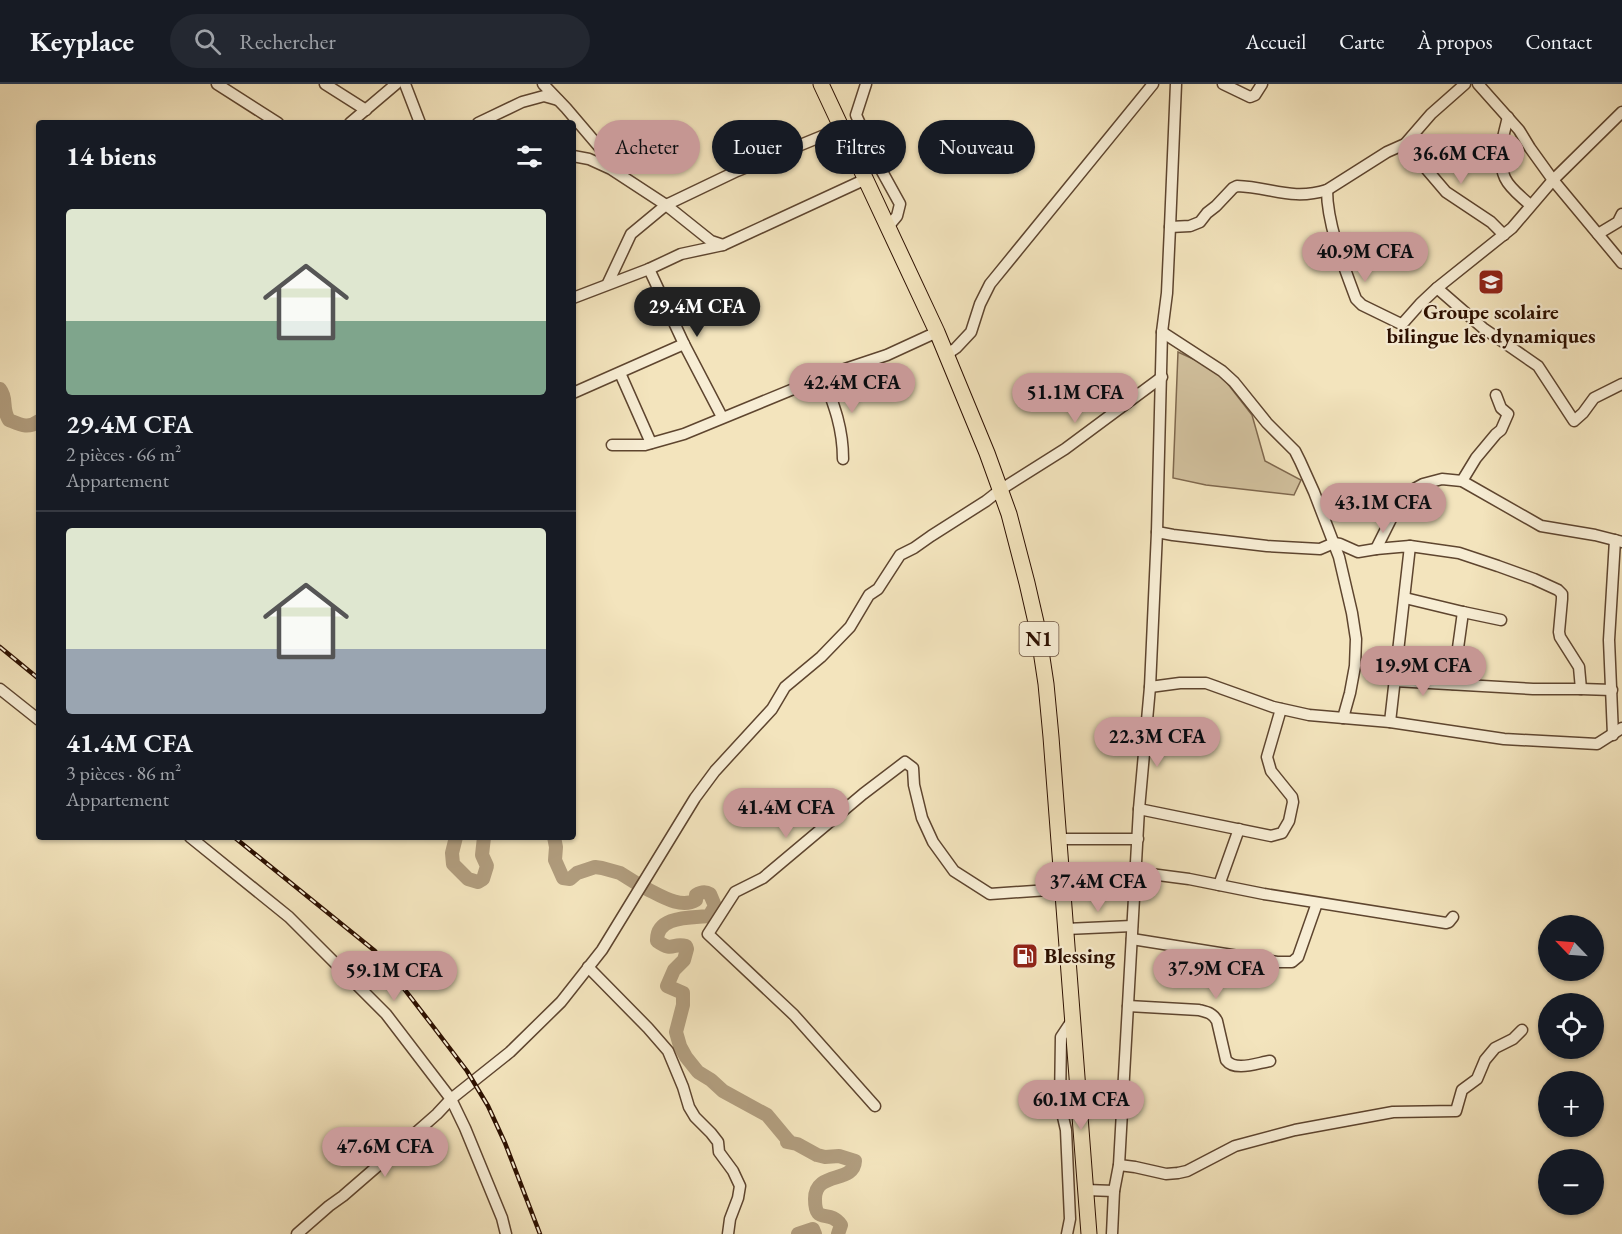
<!DOCTYPE html>
<html lang="fr">
<head>
<meta charset="utf-8">
<style>
	:root { --surface:#171b24; --page:#242831; --text:#f1f3f6; --muted:#9ea1a6; --line:#363941; --accent:#c59692 }
	body { margin:0; font-family:"EB Garamond",serif; background:var(--page); color:var(--text); height:100vh; display:flex; flex-direction:column; font-size:22px; white-space:nowrap }
	* { box-sizing:border-box; margin:0 }
	p { font-size:20px; color:var(--muted) }
	.icon { flex:none; width:33px; height:33px; fill:none; stroke:currentColor; stroke-width:2; stroke-linecap:round; stroke-linejoin:round }
	.map { position:relative; flex:1; overflow:hidden }
	.panel { position:absolute; left:36px; top:36px; width:540px; height:720px; display:flex; flex-direction:column; background:var(--surface); border-radius:6px; box-shadow:0 2px 4px #0004 }
	.panel>* { flex:none }
	.top-card { position:absolute; left:594px; top:36px; width:570px; height:54px; display:flex; gap:12px }
	.needle { width:39px; rotate:295deg }
	.tools { position:absolute; left:1538px; top:831px; display:grid; gap:12px }
	.tools a { display:grid; place-items:center; width:66px; height:66px; border-radius:50%; background:var(--surface); box-shadow:0 2px 4px #0004; font-size:30px }
	.price { position:absolute; translate:-50% -51px; padding:0 14px; border-radius:21px; background:var(--accent); color:#111; font-size:20px; line-height:39px; filter:drop-shadow(0 2px 3px #0008) }
	.price::after { content:''; position:absolute; left:50%; top:36px; width:18px; height:14px; margin-left:-9px; background:inherit; clip-path:polygon(0 0,100% 0,50% 100%) }
	.price.on { background:#222; color:#fff }
	ul { padding:0; list-style:none }
	li { display:grid; align-content:center; gap:12px; height:318px; padding:0 30px }
	li+li { border-top:2px solid var(--line) }
	li span { display:grid; place-items:center; height:186px; border-radius:6px; color:#555 }
	li>.icon { margin-inline-start:auto }
	span .icon { width:108px; height:108px; fill:#fffc; stroke-width:1 }
	li b { font-size:26px }
	h2 { display:flex; justify-content:space-between; align-items:center; height:72px; padding:0 30px; font-size:26px }
	.pill { padding:0 21px; border-radius:27px; background:var(--surface); box-shadow:0 2px 4px #0004; font-size:21px; line-height:54px }
	.pill.on { background:var(--accent); color:#111 }
	header { display:flex; align-items:center; gap:36px; box-sizing:border-box; height:84px; padding:0 30px; background:var(--surface); border-bottom:2px solid var(--line) }
	header strong { font-size:28px }
	nav { display:flex; gap:33px; margin-inline-start:auto; font-size:21px }
	.search { width:420px; height:54px; background:var(--page); display:flex; align-items:center; gap:15px; box-sizing:border-box; padding:0 21px; border-radius:33px; color:var(--muted); font-size:22px }
	.map>svg:first-child { display:block }
	.green { fill:#d1c09d; stroke:#7f684e; stroke-width:1.5 }
	.lines { fill:none; stroke-linecap:round; stroke-linejoin:round }
	.river { stroke:#b09c7d; stroke-width:14 }
	.minor-casing { stroke:#5e452f; stroke-width:13 }
	.highway-casing { stroke:#2d1000; stroke-width:17 }
	.minor { stroke:#f7edd4; stroke-width:10 }
	.highway { stroke:#f3e4bd; stroke-width:15 }
	.rail-casing { stroke:#2d1000; stroke-width:4.5 }
	.rail { stroke:#f7edd4; stroke-width:2; stroke-dasharray:7; stroke-linecap:butt }
	.labels { text-anchor:middle; stroke-width:4.5; stroke-linejoin:round; paint-order:stroke }
	.shield { fill:#f7edd4; stroke:#6a5240; stroke-width:1.5 }
	.shield-label { font-size:20px; font-weight:bold; fill:#2d1000 }
	.poi-label { font-size:21px; font-weight:bold; fill:#2d1000; stroke:#f7edd4 }
</style>
</head>
<body>
<header>
<strong>Keyplace</strong>
<div class="search"><svg class="icon" aria-label="search" viewBox="0 0 24 24"><circle cx="10" cy="10" r="6"/><path d="M15 15l6 6"/></svg>Rechercher</div>
<nav><a>Accueil</a><a>Carte</a><a>À propos</a><a>Contact</a></nav>
</header>
<div class="map">
<svg width="1622" height="1150" viewBox="0 0 1622 1150">
	<rect width="100%" height="100%" fill="#f3e4bd"/>
	<filter id="stains"><feTurbulence type="fractalNoise" baseFrequency=".00333" numOctaves="4"/><feColorMatrix values="0 0 0 0 .2 0 0 0 0 .09 0 0 0 0 .02 0 0 0 .5 -.17"/></filter>
	<radialGradient id="worn" r=".72"><stop offset=".6" stop-color="#630" stop-opacity="0"/><stop offset="1" stop-color="#630" stop-opacity=".3"/></radialGradient>
	<path class="green" d="M1178,268L1217,286L1252,331L1265,377L1301,396L1294,411L1206,401L1173,394Z"/>
	<g class="lines">
		<g class="river">
			<path d="M0,305C8,315 1,324 9,336C21,341 28,345 39,337"/>
			<path d="M456,753L452,769L453,780L468,795L478,798L483,795L487,782L482,771L484,753"/>
			<path d="M554,753L556,763L555,776L563,794L570,795L577,789L595,783L602,784L620,789L636,799"/>
			<path d="M647,805C661,812 681,825 696,816V811C701,808 705,807 710,810L715,822L709,832C692,834 656,831 657,857C674,869 672,858 686,862L687,865L684,876L674,886L667,902L683,909V921L676,948L680,962L686,973L698,988L711,996L723,1007L767,1031L787,1055L789,1057L787,1058L797,1060L817,1071L825,1073L839,1072L855,1077C854,1100 815,1086 815,1115C815,1142 829,1124 841,1141L838,1150"/>
			<path d="M798,1150L813,1145L815,1150"/>
		</g>
		<g class="minor-casing">
			<g id="minor">
				<path d="M217,0L278,39"/>
				<path d="M325,0L366,26"/>
				<path d="M405,0L420,39"/>
				<path d="M543,0L566,24L618,85"/>
				<path d="M866,0L856,31L879,82L900,120L897,132L887,144"/>
				<path d="M1223,0L1250,13L1255,11L1262,0"/>
				<path d="M1478,0L1519,46L1530,64L1553,96L1622,179"/>
				<path d="M1508,33C1503,53 1496,74 1505,94C1510,105 1522,113 1530,121"/>
				<path d="M350,39L396,0"/>
				<path d="M478,39L522,18L544,12L558,16"/>
				<path d="M1405,60L1446,108L1491,138L1504,151"/>
				<path d="M573,72L589,75L611,85L666,121L711,157L723,161"/>
				<path d="M1327,106C1327,140 1344,183 1356,215L1362,221L1401,240L1404,238L1420,220L1437,204L1512,144L1553,96L1622,28"/>
				<path d="M1170,143L1190,142L1200,138L1207,129L1216,122L1233,104L1237,102C1271,103 1291,117 1327,106L1387,68L1405,60L1431,30L1465,0"/>
				<path d="M1598,150L1618,138L1622,130"/>
				<path d="M649,185L684,260L722,333"/>
				<path d="M608,199L631,150L666,121L737,87L842,44"/>
				<path d="M1437,204L1483,244L1538,282L1574,337L1583,329L1594,314L1622,300"/>
				<path d="M573,214L649,185L681,170L723,161L866,95"/>
				<path d="M1162,248L1222,287L1234,298L1267,339L1295,367L1300,377L1314,408L1339,473L1352,529L1356,555L1355,582L1350,609L1343,634"/>
				<path d="M946,271L956,264L971,248L980,220L990,200L1153,0"/>
				<path d="M620,289L651,359"/>
				<path d="M823,292C834,321 843,344 843,375"/>
				<path d="M573,309L684,260"/>
				<path d="M612,361H645L684,350L830,290L887,271L937,248"/>
				<path d="M1462,397L1476,374L1496,350L1501,346L1508,330L1501,324L1496,311"/>
				<path d="M1157,448L1173,451L1267,462L1320,465L1334,459L1340,460L1358,468L1376,465L1410,462L1390,638"/>
				<path d="M1410,462L1459,469L1498,482L1534,495L1558,506L1562,510V515L1559,548L1560,553L1579,583L1581,605"/>
				<path d="M1376,465L1395,427L1406,414L1414,405L1423,400L1442,395L1462,397L1541,442L1595,451L1622,458"/>
				<path d="M1405,514L1463,528L1501,536"/>
				<path d="M1395,597L1533,605H1581L1612,606"/>
				<path d="M1453,600L1463,528"/>
				<path d="M1150,603L1180,599H1206L1273,623L1309,631L1390,638L1504,655L1597,660L1622,644"/>
				<path d="M0,605L39,636"/>
				<path d="M1613,651L1609,556L1615,456"/>
				<path d="M1139,725L1271,752L1282,749L1289,737L1293,718L1292,713L1271,687L1267,673L1281,625"/>
				<path d="M190,753L289,833L386,930L451,1015L465,1044L502,1134L506,1150"/>
				<path d="M1059,755H1138"/>
				<path d="M1135,788L1189,795L1264,810L1446,839L1449,838L1453,833"/>
				<path d="M1219,801L1239,745"/>
				<path d="M1066,845L1132,842"/>
				<path d="M1132,855L1277,878H1292L1298,873L1317,819"/>
				<path d="M588,883L648,944L668,967L683,1003L689,1023L695,1033L711,1049L718,1058L719,1068L733,1087L740,1102L738,1114L730,1135L728,1150"/>
				<path d="M1128,922L1199,926C1207,928 1213,929 1217,937L1226,976C1235,988 1257,979 1270,977"/>
				<path d="M875,1022L794,931L708,850L735,808L763,794L863,710L905,678L913,684L914,701L922,734L933,758L954,787L990,810L1063,805"/>
				<path d="M1119,1081L1135,1083L1166,1090L1178,1089L1187,1087L1235,1062L1295,1046L1393,1028L1456,1027L1462,1006L1477,995L1485,976L1495,964L1513,955L1522,946"/>
				<path d="M1086,1106L1114,1107"/>
				<path d="M297,1150L329,1122L343,1112L403,1060L437,1030L451,1015L510,968L561,918L602,866L695,714L715,687L772,625L785,603L821,573L850,543L869,511L878,505L900,471L914,464L931,452L986,417L1000,406L1065,365L1162,293"/>
				<path d="M1067,1150L1070,1135L1066,1046L1060,1020L1061,953L1073,935"/>
				<path d="M1112,1150L1114,1107L1119,1081L1139,725L1150,603L1157,448L1162,248L1167,209L1170,143L1176,0"/>
			</g>
		</g>
		<g class="highway-casing">
			<path id="highway" d="M821,0L937,248L987,369L1009,430L1027,499L1038,547L1046,600L1051,653L1089,1150"/>
		</g>
		<use href="#minor" class="minor"/>
		<use href="#highway" class="highway"/>
		<g class="rail-casing">
			<g id="rail">
				<path d="M0,563L39,595"/>
				<path d="M234,753L375,867L432,941L467,987L488,1022L505,1059L540,1150"/>
			</g>
		</g>
		<use href="#rail" class="rail"/>
	</g>
	<defs>
		<g id="school-square" transform="scale(1.35)"><rect x="-9" y="-9" width="18" height="18" rx="4" fill="#8f2418" stroke="#f7edd4"/><path d="M0-5L7-2L0 1L-7-2ZM-4 1L0 2.5L4 1V4Q0 6-4 4Z" fill="#fff"/></g>
		<g id="fuel-square" transform="scale(1.35)"><rect x="-9" y="-9" width="18" height="18" rx="4" fill="#8f2418" stroke="#f7edd4"/><path d="M-5.5-6h7V0h2V4h1.3V-2.5L3-4.5l.8-.8L6-3V5H2.5V1h-1V6h-7ZM-4.2-4.7v3.2H.2V-4.7Z" fill="#fff"/></g>
	</defs>
	<g fill-rule="evenodd">
		<use href="#school-square" x="1491" y="198"/>
		<use href="#fuel-square" x="1025" y="872"/>
	</g>
	<g class="labels">
		<rect class="shield" x="1019.5" y="538" width="39" height="34" rx="4.5"/>
		<g class="shield-label">
			<text x="1039" y="562">N1</text>
		</g>
		<g class="poi-label">
			<text x="1491" y="235">Groupe scolaire<tspan x="1491" dy="24">bilingue les dynamiques</tspan></text>
			<text x="1044" y="879" text-anchor="start">Blessing</text>
		</g>
	</g>
	<rect width="100%" height="100%" filter="url(#stains)"/>
	<rect width="100%" height="100%" fill="url(#worn)"/>
</svg>
<div class="tools">
<a><svg class="needle" viewBox="-14 -14 28 28"><path d="M0-13l5 13h-10z" fill="#e53935"/><path d="M0 13l5-13h-10z" fill="#9ea1a6"/></svg></a>
<a><svg class="icon" aria-label="locate" viewBox="0 0 24 24"><circle cx="12" cy="12" r="6"/><path d="M12 2v4M12 18v4M2 12h4M18 12h4"/></svg></a>
<a>+</a>
<a>−</a>
</div>
<b class="price" style="left:1461px;top:101px">36.6M CFA</b>
<b class="price" style="left:1365px;top:199px">40.9M CFA</b>
<b class="price on" style="left:697px;top:254px">29.4M CFA</b>
<b class="price" style="left:852px;top:330px">42.4M CFA</b>
<b class="price" style="left:1075px;top:340px">51.1M CFA</b>
<b class="price" style="left:1383px;top:450px">43.1M CFA</b>
<b class="price" style="left:1423px;top:613px">19.9M CFA</b>
<b class="price" style="left:1157px;top:684px">22.3M CFA</b>
<b class="price" style="left:786px;top:755px">41.4M CFA</b>
<b class="price" style="left:1098px;top:829px">37.4M CFA</b>
<b class="price" style="left:1216px;top:916px">37.9M CFA</b>
<b class="price" style="left:394px;top:918px">59.1M CFA</b>
<b class="price" style="left:1081px;top:1047px">60.1M CFA</b>
<b class="price" style="left:385px;top:1094px">47.6M CFA</b>
<div class="top-card">
<a class="pill on">Acheter</a>
<a class="pill">Louer</a>
<a class="pill">Filtres</a>
<a class="pill">Nouveau</a>
</div>
<section class="panel">
<h2>14 biens<svg class="icon" aria-label="filters" viewBox="0 0 24 24"><path d="M4 7h16M4 17h16"/><circle cx="9" cy="7" r="2"/><circle cx="15" cy="17" r="2"/></svg></h2>
<ul>
<li><span style="background:linear-gradient(#dfe7d0 60%,#7fa58c 0)"><svg class="icon" aria-label="home" viewBox="0 0 24 24"><path d="M3 11l9-7 9 7M6 9v11h12V9"/></svg></span><div><b>29.4M CFA</b><p>2 pièces · 66 m²</p><p>Appartement</p></div></li>
<li><span style="background:linear-gradient(#dfe7d0 65%,#9aa5b1 0)"><svg class="icon" aria-label="home" viewBox="0 0 24 24"><path d="M3 11l9-7 9 7M6 9v11h12V9"/></svg></span><div><b>41.4M CFA</b><p>3 pièces · 86 m²</p><p>Appartement</p></div></li>
</ul>
</section>
</div>
</body>
</html>
